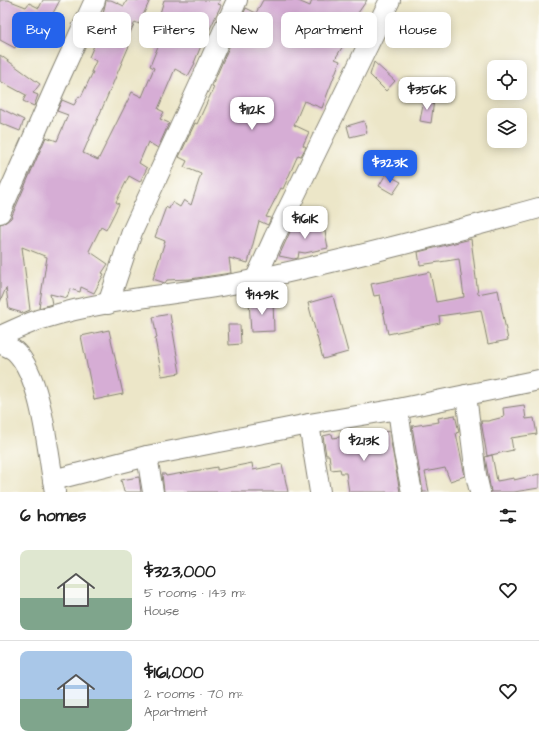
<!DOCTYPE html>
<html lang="en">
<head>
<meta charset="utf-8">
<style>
	:root { --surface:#fff; --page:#f2f2f2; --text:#222; --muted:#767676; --line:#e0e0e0; --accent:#2563eb }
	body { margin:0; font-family:"Architects Daughter",sans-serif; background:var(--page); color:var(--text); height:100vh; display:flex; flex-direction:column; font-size:15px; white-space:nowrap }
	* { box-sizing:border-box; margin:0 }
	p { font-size:13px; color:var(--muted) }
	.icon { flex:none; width:22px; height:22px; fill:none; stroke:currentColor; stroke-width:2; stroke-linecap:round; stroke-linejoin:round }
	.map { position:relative; height:492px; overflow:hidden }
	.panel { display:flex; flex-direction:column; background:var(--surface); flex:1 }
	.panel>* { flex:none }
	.guide { position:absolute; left:12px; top:12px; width:515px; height:36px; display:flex; gap:8px }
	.tools { position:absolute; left:487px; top:60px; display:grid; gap:8px }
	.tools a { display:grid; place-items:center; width:40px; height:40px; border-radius:8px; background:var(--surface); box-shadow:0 2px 10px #0003; font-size:20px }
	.price { position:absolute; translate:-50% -34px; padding:0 9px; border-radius:8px; background:#fff; color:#222; font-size:13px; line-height:26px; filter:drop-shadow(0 1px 2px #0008) }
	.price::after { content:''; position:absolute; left:50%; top:24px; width:12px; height:9px; margin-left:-6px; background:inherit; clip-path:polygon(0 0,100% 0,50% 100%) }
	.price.current { background:var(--accent); color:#fff }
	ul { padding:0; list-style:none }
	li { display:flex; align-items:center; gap:12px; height:100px; padding:0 20px }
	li+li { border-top:1px solid var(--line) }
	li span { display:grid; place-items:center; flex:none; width:112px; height:80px; border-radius:8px; color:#555 }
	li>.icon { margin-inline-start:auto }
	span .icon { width:48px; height:48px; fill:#fffc; stroke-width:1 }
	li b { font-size:17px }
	h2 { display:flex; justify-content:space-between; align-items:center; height:48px; padding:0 20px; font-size:17px }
	.chip { padding:0 14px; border-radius:8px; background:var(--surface); box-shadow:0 2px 10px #0003; font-size:14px; line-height:36px }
	.chip.current { background:var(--accent); color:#fff }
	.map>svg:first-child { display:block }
	.building { fill:#d6add5 }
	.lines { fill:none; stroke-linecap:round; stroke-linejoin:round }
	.minor-casing { stroke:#848172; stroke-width:22 }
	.minor { stroke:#fff; stroke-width:20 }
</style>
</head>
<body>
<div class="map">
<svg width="539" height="492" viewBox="0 0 539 492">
	<rect width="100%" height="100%" fill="#fdfcf7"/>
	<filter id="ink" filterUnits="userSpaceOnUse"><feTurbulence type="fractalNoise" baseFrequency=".025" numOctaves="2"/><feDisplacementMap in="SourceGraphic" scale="8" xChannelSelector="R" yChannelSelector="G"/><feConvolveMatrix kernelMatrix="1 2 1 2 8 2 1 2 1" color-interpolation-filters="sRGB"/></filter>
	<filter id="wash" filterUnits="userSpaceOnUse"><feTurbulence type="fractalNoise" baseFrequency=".012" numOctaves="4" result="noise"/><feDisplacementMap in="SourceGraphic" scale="16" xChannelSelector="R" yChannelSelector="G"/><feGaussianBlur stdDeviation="0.9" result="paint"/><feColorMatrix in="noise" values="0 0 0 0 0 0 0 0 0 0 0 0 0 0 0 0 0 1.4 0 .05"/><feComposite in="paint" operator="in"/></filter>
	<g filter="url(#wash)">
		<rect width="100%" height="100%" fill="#ece6c8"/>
		<g id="blocks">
			<g class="building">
				<path d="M0,0H8L26,7L29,3L39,8L43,0H60L44,30L29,23L15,48L0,40Z"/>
				<path d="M106,0H111L124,6L127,0H150L139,24L135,22L125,44L129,46L83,153L98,160L132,92L142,97L154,68L150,66L163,34L155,30L164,0H220L218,4L221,5L204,42L203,41L194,63H195L188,76L175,69L158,109L164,112L160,119L169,123L158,148L148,142L139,163L147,168L140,182L129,176L116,202L119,204L106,230L101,227L89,251L108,264L102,273L104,274L94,293L81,287L80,292L70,289L67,298L50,294L52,304L39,308L47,257L22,247L30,310L23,313L9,309L6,288L0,302V224L6,222L11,218L46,137L57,141L68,115L57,111L62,100L74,105L79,96L81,97L93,72H91L96,61L89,57L107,16L103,14Z"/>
				<path d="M263,0H296L310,6L312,0H367L358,13L361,15L355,26L360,29L354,40L349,36L335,59L340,61L322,108L304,101L294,125L309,132L303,145L306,147L301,156L298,155L283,189L281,188L266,217L271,218L268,225L259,221L248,263L229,258L231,273L190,279L167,280L165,283L153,279L165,241L155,237L166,207L169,209L172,202L180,207L184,200L191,205L201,174L184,167L187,161L179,157L195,123L197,124L214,87L212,86L246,8L256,13Z"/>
				<path d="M0,55L40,84L33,93L38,95L34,106L23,101L26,95L0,81Z"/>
				<path d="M374,62L395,81L386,91L370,75Z"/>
				<path d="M424,98L434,100L431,123L420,121Z"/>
				<path d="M0,108L24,120L20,131L0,123Z"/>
				<path d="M364,121L367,133L350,137L347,126Z"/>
				<path d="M386,174L401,182L393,194L379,186Z"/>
				<path d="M318,219L324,226L328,248L305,253L299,252L298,258L294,259L279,256L294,223L309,226Z"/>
				<path d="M471,239L478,294L498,290L508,340L488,344L481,310L439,316L440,323L388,334L380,295L374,296L371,284L430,272L436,302L464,297L459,259L420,265L418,252Z"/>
				<path d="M333,296L348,352L323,359L308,303Z"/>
				<path d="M273,300L274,331L251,332L249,301Z"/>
				<path d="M170,314L180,373L162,376L155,339L157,338L153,317Z"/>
				<path d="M228,325H240L241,344L229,345Z"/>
				<path d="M109,330L123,394L94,400L81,336Z"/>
				<path d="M524,405L526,419L534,418L537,434L511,438L513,450L487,456L481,421H488L504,417L503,408Z"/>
				<path d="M455,415L459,432L456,433L465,476L450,481L445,468L425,472L429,492H423L412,426L439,422L438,418Z"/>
				<path d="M389,431L400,492H349L346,473H341L340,469L331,470L329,455H326L323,436L332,434L333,438L351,435L352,440Z"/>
				<path d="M492,455L497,481L514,478V480L539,474V488L514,492H491L485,457Z"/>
				<path d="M252,463L253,470L282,464L288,492H164L162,474H165L166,476L217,467V470Z"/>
				<path d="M139,477L141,492H124L121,480Z"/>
			</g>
		</g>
	</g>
	<g filter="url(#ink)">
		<use href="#blocks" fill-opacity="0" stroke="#848172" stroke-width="1"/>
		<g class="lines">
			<g class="minor-casing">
				<g id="minor">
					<path d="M0,213L59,79L95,0"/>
					<path d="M256,278L274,238L390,0"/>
					<path d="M108,304L132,232L199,86L237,0"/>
					<path d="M0,336C15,330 29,322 45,318C109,298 178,295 243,282C343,261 441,235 539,208"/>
					<path d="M0,343C5,346 12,348 16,352C41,377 47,446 53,480"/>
					<path d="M466,395L476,475L480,492"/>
					<path d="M398,409L404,453L412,492"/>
					<path d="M309,424L320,492"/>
					<path d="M147,456L153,492"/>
					<path d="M55,492L53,480L147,456L309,424L398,409L539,380"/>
				</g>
			</g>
			<use href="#minor" class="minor"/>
		</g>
	</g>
</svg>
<div class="tools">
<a><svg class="icon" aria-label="locate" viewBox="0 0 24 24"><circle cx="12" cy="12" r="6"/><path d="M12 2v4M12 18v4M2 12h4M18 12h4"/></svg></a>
<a><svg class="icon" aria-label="layers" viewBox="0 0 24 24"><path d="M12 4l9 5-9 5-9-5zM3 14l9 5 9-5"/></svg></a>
</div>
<b class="price" style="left:427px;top:111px">$356K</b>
<b class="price" style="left:252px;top:131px">$112K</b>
<b class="price current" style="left:390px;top:184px">$323K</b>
<b class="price" style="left:305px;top:240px">$161K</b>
<b class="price" style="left:262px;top:316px">$149K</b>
<b class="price" style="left:364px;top:462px">$213K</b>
<div class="guide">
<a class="chip current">Buy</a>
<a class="chip">Rent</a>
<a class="chip">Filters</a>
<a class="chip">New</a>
<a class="chip">Apartment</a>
<a class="chip">House</a>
</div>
</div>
<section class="panel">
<h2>6 homes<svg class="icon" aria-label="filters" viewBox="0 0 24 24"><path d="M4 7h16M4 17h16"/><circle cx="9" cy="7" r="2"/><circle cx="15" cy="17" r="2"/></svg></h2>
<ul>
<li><span style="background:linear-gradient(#dfe7d0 60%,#7fa58c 0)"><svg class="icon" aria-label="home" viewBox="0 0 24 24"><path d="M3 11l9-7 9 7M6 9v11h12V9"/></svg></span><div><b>$323,000</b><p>5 rooms · 143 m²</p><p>House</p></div><svg class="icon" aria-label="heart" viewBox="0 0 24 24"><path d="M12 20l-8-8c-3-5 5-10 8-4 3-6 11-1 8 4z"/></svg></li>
<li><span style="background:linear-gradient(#a9c7e8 60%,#7fa58c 0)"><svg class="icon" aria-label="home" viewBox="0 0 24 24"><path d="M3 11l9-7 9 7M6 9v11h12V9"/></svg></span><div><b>$161,000</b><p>2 rooms · 70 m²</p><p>Apartment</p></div><svg class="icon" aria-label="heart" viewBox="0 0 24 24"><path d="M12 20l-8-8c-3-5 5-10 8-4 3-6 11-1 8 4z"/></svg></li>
</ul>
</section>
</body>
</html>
